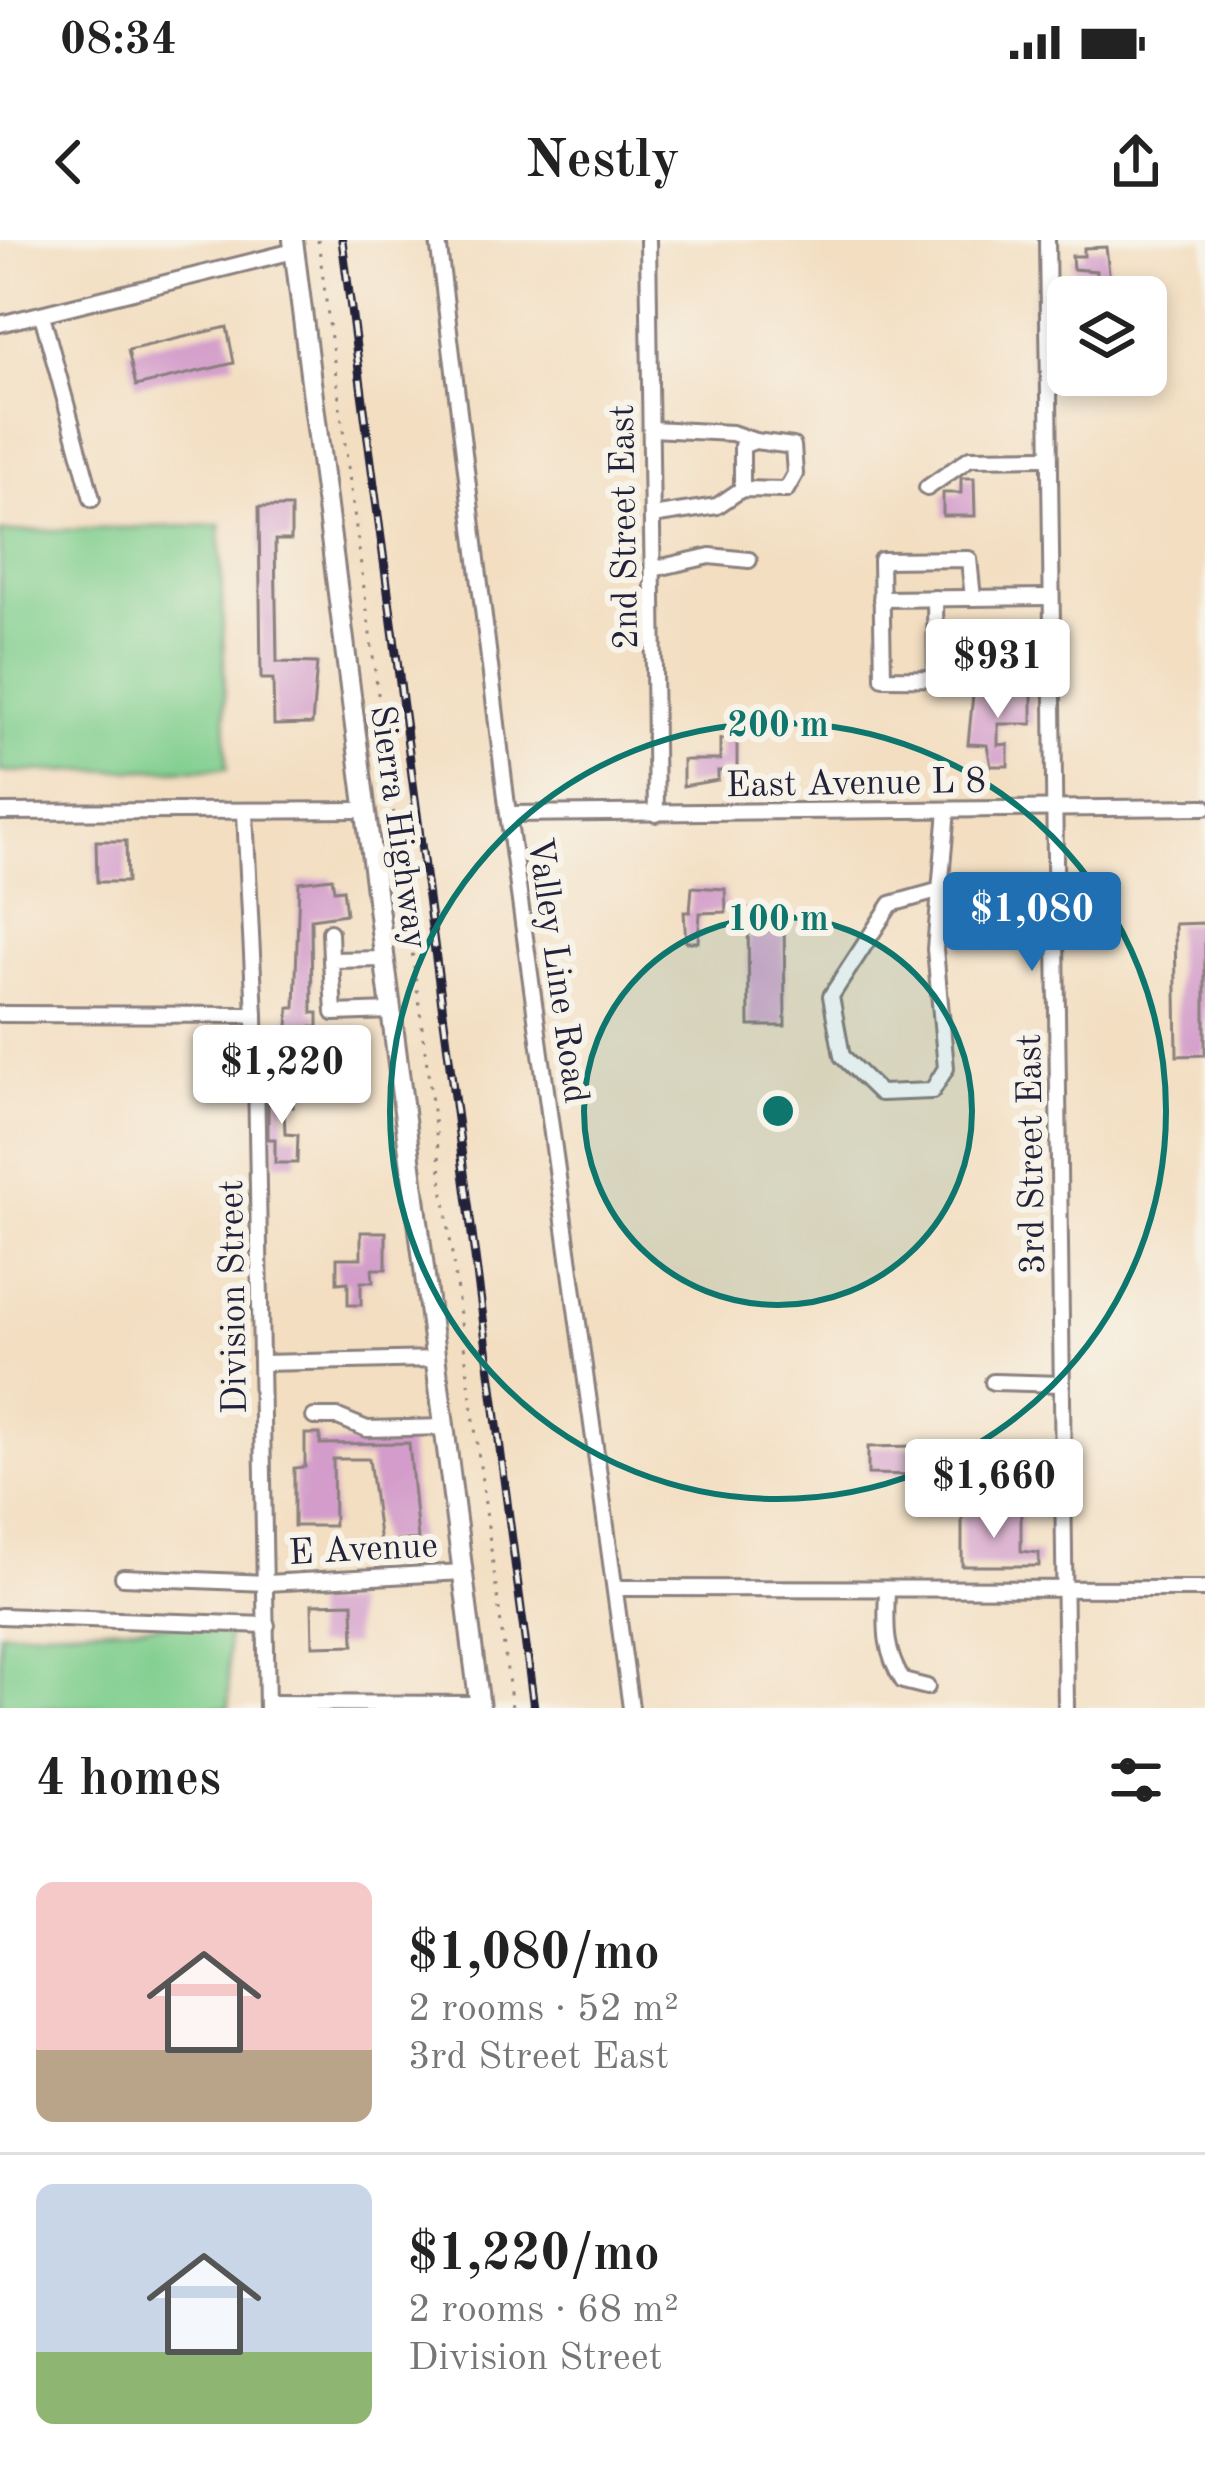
<!DOCTYPE html>
<html lang="en">
<head>
<meta charset="utf-8">
<style>
	:root { --surface:#fff; --page:#f6f6f6; --text:#222; --muted:#767676; --line:#e0e0e0; --accent:#1f6fb2 }
	body { margin:0; font-family:"Old Standard TT",serif; background:var(--page); color:var(--text); height:100vh; display:flex; flex-direction:column; font-size:45px; white-space:nowrap }
	* { box-sizing:border-box; margin:0 }
	p { font-size:39px; color:var(--muted) }
	.icon { flex:none; width:66px; height:66px; fill:none; stroke:currentColor; stroke-width:2; stroke-linecap:round; stroke-linejoin:round }
	.map { position:relative; height:1468px; overflow:hidden }
	.sheet { display:flex; flex-direction:column; background:var(--surface); flex:1 }
	.sheet>* { flex:none }
	.fabs { position:absolute; left:1047px; top:36px; display:grid; gap:24px }
	.fabs a { display:grid; place-items:center; width:120px; height:120px; border-radius:18px; background:var(--surface); box-shadow:0 6px 18px #0003; font-size:60px }
	.price { position:absolute; translate:-50% -102px; padding:0 27px; border-radius:12px; background:#fff; color:#222; font-size:39px; line-height:78px; filter:drop-shadow(0 3px 6px #0008) }
	.price::after { content:''; position:absolute; left:50%; top:72px; width:36px; height:27px; margin-left:-18px; background:inherit; clip-path:polygon(0 0,100% 0,50% 100%) }
	.price.on { background:var(--accent); color:#fff }
	ul { padding:0; list-style:none }
	li { display:flex; align-items:center; gap:36px; height:300px; padding:0 36px }
	li+li { border-top:3px solid var(--line) }
	li span { display:grid; place-items:center; flex:none; width:336px; height:240px; border-radius:18px; color:#555 }
	li>.icon { margin-inline-start:auto }
	span .icon { width:144px; height:144px; fill:#fffc; stroke-width:1 }
	li b { font-size:51px }
	h2 { display:flex; justify-content:space-between; align-items:center; height:144px; padding:0 36px; font-size:51px }
	.status { display:flex; justify-content:space-between; align-items:center; height:84px; padding:0 60px; background:var(--surface); direction:ltr }
	.status svg { height:33px; fill:currentColor }
	header { display:flex; justify-content:space-between; align-items:center; height:156px; padding:0 36px; background:var(--surface); font-size:54px; font-weight:700 }
	.map>svg:first-child { display:block }
	.green { fill:#7fce8d; stroke:#507864; stroke-width:3 }
	.building { fill:#d39cca }
	.lines { fill:none; stroke-linecap:round; stroke-linejoin:round }
	.minor-casing { stroke:#8a807e; stroke-width:20 }
	.major-casing { stroke:#8a807e; stroke-width:24 }
	.path { stroke:#8a807e; stroke-width:3; stroke-dasharray:3 9; stroke-linecap:butt }
	.minor { stroke:#fff; stroke-width:14 }
	.major { stroke:#fff; stroke-width:18 }
	.rail-casing { stroke:#22223b; stroke-width:9 }
	.rail { stroke:#f7f3e8; stroke-width:4.5; stroke-dasharray:14; stroke-linecap:butt }
	.ring { fill:none; stroke:#0f766e; stroke-width:6 }
	.labels { text-anchor:middle; stroke-width:12; stroke-linejoin:round; paint-order:stroke }
	.street-label { font-size:36px; fill:#22223b; stroke:#f7f3e8 }
	.centre { fill:#0f766e; stroke:#f7f3e8; stroke-width:6 }
	.ring-label { font-size:36px; text-anchor:middle; font-weight:bold; fill:#0f766e; stroke:#f7f3e8; stroke-width:12; stroke-linejoin:round; paint-order:stroke }
</style>
</head>
<body>
<div class="status"><b>08:34</b><svg viewBox="0 0 49 12"><path d="M0 12V9h3v3zM5 12V6h3v6zM10 12V3h3v9zM15 12V0h3v12zM26 1h20v11H26zM47 4h2v5h-2z"/></svg></div>
<header><svg class="icon" aria-label="back" viewBox="0 0 24 24"><path d="M15 5l-7 7 7 7"/></svg>Nestly<svg class="icon" aria-label="share" viewBox="0 0 24 24"><path d="M12 15V3M7 8l5-5 5 5M5 13v7h14v-7"/></svg></header>
<div class="map">
<svg width="1205" height="1468" viewBox="0 0 1205 1468">
	<rect width="100%" height="100%" fill="#f7f3e8"/>
	<filter id="ink" filterUnits="userSpaceOnUse"><feTurbulence type="fractalNoise" baseFrequency=".00833" numOctaves="2"/><feDisplacementMap in="SourceGraphic" scale="24" xChannelSelector="R" yChannelSelector="G"/><feConvolveMatrix kernelMatrix="1 2 1 2 8 2 1 2 1" color-interpolation-filters="sRGB"/></filter>
	<filter id="wash" filterUnits="userSpaceOnUse"><feTurbulence type="fractalNoise" baseFrequency=".004" numOctaves="4" result="noise"/><feDisplacementMap in="SourceGraphic" scale="48" xChannelSelector="R" yChannelSelector="G"/><feGaussianBlur stdDeviation="2.7" result="paint"/><feColorMatrix in="noise" values="0 0 0 0 0 0 0 0 0 0 0 0 0 0 0 0 0 1.4 0 .05"/><feComposite in="paint" operator="in"/></filter>
	<g filter="url(#wash)">
		<rect width="100%" height="100%" fill="#f3dec1"/>
		<g class="green">
			<path d="M220,285L227,529L0,532V292Z"/>
			<path d="M227,1382L229,1468H0V1392Z"/>
		</g>
		<g id="blocks">
			<g class="building">
				<path d="M1106,7L1110,41H1096V31L1073,29L1072,16H1084V8Z"/>
				<path d="M227,87L234,123L136,146L128,110Z"/>
				<path d="M961,238H974L975,276H943V253H961Z"/>
				<path d="M259,267H291V300H275L277,422L317,423L312,484L274,485L273,439H261Z"/>
				<path d="M1032,453V484H998V505L1008,504V526H991L987,505L968,504L973,454Z"/>
				<path d="M720,499H737V531H718V540L683,546V520H720Z"/>
				<path d="M96,601H126L127,642H97Z"/>
				<path d="M332,638L334,650L343,649L346,674L311,679L312,773H318V787L288,788L289,768H295L299,642Z"/>
				<path d="M692,647L725,649L726,672L700,673L698,702H686L684,672H690Z"/>
				<path d="M748,669H784L785,786H749Z"/>
				<path d="M1205,683V815L1177,816L1175,684Z"/>
				<path d="M293,851V867H284L285,894L298,895L297,923H275V899H268V852Z"/>
				<path d="M361,992H386V1029H372L373,1042H361V1065H348V1042L337,1043V1018H361Z"/>
				<path d="M305,1194H320V1204L409,1203L418,1299L380,1303L369,1219H333L334,1286H294V1228L305,1227Z"/>
				<path d="M915,1206H919L920,1235L868,1234V1207Z"/>
				<path d="M1021,1272V1311L1039,1313V1326H962V1273Z"/>
				<path d="M353,1363L354,1405L313,1406L312,1364Z"/>
			</g>
		</g>
	</g>
	<g filter="url(#ink)">
		<use href="#blocks" fill-opacity="0" stroke="#8a807e" stroke-width="3"/>
		<g class="lines">
			<g class="minor-casing">
				<g id="minor">
					<path d="M438,0L508,574L631,1468"/>
					<path d="M648,0L656,574"/>
					<path d="M1047,0L1066,1468"/>
					<path d="M42,75L92,259"/>
					<path d="M0,84L294,11"/>
					<path d="M651,189L732,193L755,201"/>
					<path d="M927,248L970,218L1047,217"/>
					<path d="M652,276L717,266L742,249L786,250L795,234L793,206L755,201L742,206V249"/>
					<path d="M653,329L710,316L749,320"/>
					<path d="M935,358L936,439"/>
					<path d="M973,358L969,319L881,320L883,438L1008,439L1024,431L1052,430"/>
					<path d="M881,359L1050,357"/>
					<path d="M0,572L365,570"/>
					<path d="M245,573L255,775L267,1468"/>
					<path d="M508,574L1205,567"/>
					<path d="M941,650L891,664L831,756L842,816L880,853L932,851L946,828L935,709L947,570"/>
					<path d="M330,692L331,720"/>
					<path d="M385,719L331,720L334,773L392,771"/>
					<path d="M0,774L255,775"/>
					<path d="M262,1123L437,1119"/>
					<path d="M993,1142L1062,1144"/>
					<path d="M314,1177H338L367,1189L445,1187"/>
					<path d="M123,1337L267,1343L463,1332"/>
					<path d="M616,1348L1205,1349"/>
					<path d="M887,1349C886,1384 883,1410 903,1441L927,1447"/>
					<path d="M0,1376L267,1385"/>
					<path d="M267,1463L480,1464"/>
				</g>
			</g>
			<g class="major-casing">
				<path id="major" d="M293,0L480,1468"/>
			</g>
			<path class="path" d="M318,0L512,1468"/>
			<use href="#minor" class="minor"/>
			<use href="#major" class="major"/>
			<g class="rail-casing">
				<path id="rail" d="M342,0L534,1468"/>
			</g>
			<use href="#rail" class="rail"/>
		</g>
	</g>
	<circle cx="778" cy="871" r="194" fill="#0f766e" fill-opacity=".12"/>
	<g class="ring">
		<circle cx="778" cy="871" r="194"/>
		<circle cx="778" cy="871" r="388"/>
	</g>
	<g class="labels">
		<g class="street-label">
			<text transform="translate(622 287) rotate(-91)" y="13">2nd Street East</text>
			<text transform="translate(856 541) rotate(-1)" y="13">East Avenue L 8</text>
			<text transform="translate(401 587) rotate(82)" y="13">Sierra Highway</text>
			<text transform="translate(560 730) rotate(82)" y="13">Valley Line Road</text>
			<text transform="translate(1029 914) rotate(-91)" y="13">3rd Street East</text>
			<text transform="translate(231 1057) rotate(-91)" y="13">Division Street</text>
			<text transform="translate(363 1307) rotate(-3)" y="13">E Avenue</text>
		</g>
	</g>
	<circle cx="778" cy="871" r="18" class="centre"/>
	<g class="ring-label">
		<text x="778" y="496">200 m</text>
		<text x="778" y="690">100 m</text>
	</g>
</svg>
<div class="fabs">
<a><svg class="icon" aria-label="layers" viewBox="0 0 24 24"><path d="M12 4l9 5-9 5-9-5zM3 14l9 5 9-5"/></svg></a>
</div>
<b class="price" style="left:998px;top:481px">$931</b>
<b class="price on" style="left:1032px;top:734px">$1,080</b>
<b class="price" style="left:282px;top:887px">$1,220</b>
<b class="price" style="left:994px;top:1301px">$1,660</b>
</div>
<section class="sheet">
<h2>4 homes<svg class="icon" aria-label="filters" viewBox="0 0 24 24"><path d="M4 7h16M4 17h16"/><circle cx="9" cy="7" r="2"/><circle cx="15" cy="17" r="2"/></svg></h2>
<ul>
<li><span style="background:linear-gradient(#f6c9c9 70%,#b9a48a 0)"><svg class="icon" aria-label="home" viewBox="0 0 24 24"><path d="M3 11l9-7 9 7M6 9v11h12V9"/></svg></span><div><b>$1,080/mo</b><p>2 rooms · 52 m²</p><p>3rd Street East</p></div></li>
<li><span style="background:linear-gradient(#c9d6e8 70%,#8fb573 0)"><svg class="icon" aria-label="home" viewBox="0 0 24 24"><path d="M3 11l9-7 9 7M6 9v11h12V9"/></svg></span><div><b>$1,220/mo</b><p>2 rooms · 68 m²</p><p>Division Street</p></div></li>
</ul>
</section>
</body>
</html>
